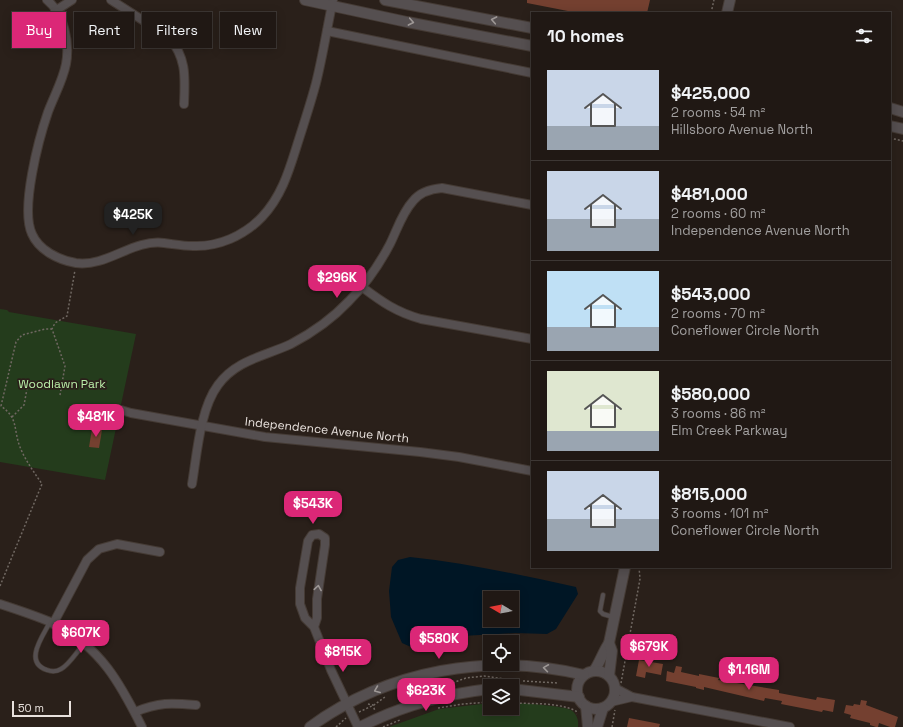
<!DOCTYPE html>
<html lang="en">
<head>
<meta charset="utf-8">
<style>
	:root { --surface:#201814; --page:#28211d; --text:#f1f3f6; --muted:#a2a0a0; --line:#3d3734; --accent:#db2777 }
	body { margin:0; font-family:"Space Grotesk",sans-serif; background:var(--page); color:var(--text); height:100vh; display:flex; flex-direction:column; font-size:15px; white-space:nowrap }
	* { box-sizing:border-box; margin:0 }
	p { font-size:13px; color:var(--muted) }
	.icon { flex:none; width:22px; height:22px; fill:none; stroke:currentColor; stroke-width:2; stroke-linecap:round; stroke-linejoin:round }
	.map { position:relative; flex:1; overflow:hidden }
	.drawer { position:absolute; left:531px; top:12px; width:360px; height:556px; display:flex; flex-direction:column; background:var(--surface); border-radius:0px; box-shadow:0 2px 10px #0003,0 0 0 1px var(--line) }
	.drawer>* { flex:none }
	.guide { position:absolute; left:12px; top:12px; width:380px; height:36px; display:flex; gap:8px }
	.needle { width:26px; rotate:280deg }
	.controls { position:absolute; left:483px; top:591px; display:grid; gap:8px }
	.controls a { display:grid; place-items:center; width:36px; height:36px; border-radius:0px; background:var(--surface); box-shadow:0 2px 10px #0003,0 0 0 1px var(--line); font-size:20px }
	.scale { position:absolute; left:12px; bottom:10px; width:59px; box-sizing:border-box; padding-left:4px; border:2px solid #e8e1dd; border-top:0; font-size:11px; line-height:14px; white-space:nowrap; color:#e8e1dd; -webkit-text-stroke:3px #2a201a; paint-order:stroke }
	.price { position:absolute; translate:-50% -34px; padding:0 9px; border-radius:8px; background:var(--accent); color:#fff; font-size:13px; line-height:26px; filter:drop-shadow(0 1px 2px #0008) }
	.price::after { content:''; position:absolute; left:50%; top:24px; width:12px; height:9px; margin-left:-6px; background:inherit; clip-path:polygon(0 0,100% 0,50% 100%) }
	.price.on { background:#222; color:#fff }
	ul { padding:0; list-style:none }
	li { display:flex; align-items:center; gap:12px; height:100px; padding:0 16px }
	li+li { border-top:1px solid var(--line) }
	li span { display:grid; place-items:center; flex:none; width:112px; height:80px; border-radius:0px; color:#555 }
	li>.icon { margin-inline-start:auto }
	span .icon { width:48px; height:48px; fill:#fffc; stroke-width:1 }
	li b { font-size:17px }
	h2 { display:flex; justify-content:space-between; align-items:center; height:48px; padding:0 16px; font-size:17px }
	.pill { padding:0 14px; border-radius:0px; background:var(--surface); box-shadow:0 2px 10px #0003,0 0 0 1px var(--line); font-size:14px; line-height:36px }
	.pill.on { background:var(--accent); color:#fff }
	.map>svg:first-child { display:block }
	.green { fill:#243c1c }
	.water { fill:#001625; fill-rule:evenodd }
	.building { fill:#744030 }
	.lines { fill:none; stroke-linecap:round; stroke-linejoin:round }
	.service-casing { stroke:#453b35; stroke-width:5.5 }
	.minor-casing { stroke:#453b35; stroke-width:10 }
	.tertiary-casing { stroke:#453b35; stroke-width:12 }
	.path { stroke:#706862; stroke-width:1.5; stroke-dasharray:2 2; stroke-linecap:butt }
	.service { stroke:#554f50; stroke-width:4 }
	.minor { stroke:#554f50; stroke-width:8 }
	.tertiary { stroke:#554f50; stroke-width:10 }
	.oneway { stroke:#9e9896 }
	.labels { text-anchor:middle; stroke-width:3.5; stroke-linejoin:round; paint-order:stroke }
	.park-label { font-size:12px; fill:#b8eda7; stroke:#2a201a }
	.street-label { font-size:12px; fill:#e8e1dd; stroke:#2a201a }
</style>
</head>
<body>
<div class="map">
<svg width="903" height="727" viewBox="0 0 903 727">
	<rect width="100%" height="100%" fill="#2a201a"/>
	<g class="green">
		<path d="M0,309L7,310L9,312L136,334L105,480L0,462Z"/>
		<path d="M490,703V708H512V703C523,703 563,706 571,710C577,714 579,721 578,727H389L439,709Z"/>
	</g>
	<path class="water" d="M410,557C466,563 521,575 576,587L578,594L556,629L547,634L515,633L462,636L411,647L402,643L391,617L389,591L392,567L398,560ZM490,598H512V620H490Z"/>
	<g class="building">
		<path d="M527,0H650L647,13H578L527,3Z"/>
		<path d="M92,429L102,430L99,448L89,447Z"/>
		<path d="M639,660L663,664L661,675L646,672L645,678L636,676Z"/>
		<path d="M676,666L682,667L681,672L699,676V674L719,678L718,680L779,690V693L816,700L817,697L835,700L833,712L823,710L822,712L781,704L782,701L765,698L764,701L704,687V690L696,688V687L666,681L667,671L674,673Z"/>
		<path d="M861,700L867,701L866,705L898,717L895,727H890L879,723L878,727H876L870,725V723L850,718L851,715L844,713L846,705L853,706L854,704L860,705Z"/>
		<path d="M629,718L660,724L659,727H627Z"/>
	</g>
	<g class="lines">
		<g class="service-casing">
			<g id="service">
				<path d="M603,595L600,611L603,614L613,617"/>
				<path d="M50,622C43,636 23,662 47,670C52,672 56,672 61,669C69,665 78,650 84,644"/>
			</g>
		</g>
		<g class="minor-casing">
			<g id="minor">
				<path d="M47,0C64,14 70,42 66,64C63,80 54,96 48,112C39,138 20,209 32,234C39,250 58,260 76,263C108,267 132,239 164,243C173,244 183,246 193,246C218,247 244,236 262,217C283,195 290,167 299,139C305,120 311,102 316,83C323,55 327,28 333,0"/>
				<path d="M111,0L169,37C187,59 185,77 184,104"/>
				<path d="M55,11L72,0"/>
				<path d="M327,31L532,73"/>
				<path d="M362,287C382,302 396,312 421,319L532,339"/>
				<path d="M121,410L131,413L265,437L420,452L459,457L532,471"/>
				<path d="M192,484C197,454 200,409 218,385C236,360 265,356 291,344C312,333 333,318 349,301C366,284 379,265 390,244C397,230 402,213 413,201C420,192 431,189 442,188L532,205"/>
				<path d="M0,604C18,610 37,616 55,624C101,648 120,683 142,727"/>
				<path d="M53,624L87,560L99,549L117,544L160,552"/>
				<path d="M314,627L317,618V599L325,545V538L319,534L312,535L308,541L300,588V604L305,618L314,627L331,670L358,727"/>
				<path d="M632,697L790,727"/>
				<path d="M611,702L632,697L615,688"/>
				<path d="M135,712C159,702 171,703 196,705"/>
			</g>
		</g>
		<g class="tertiary-casing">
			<g id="tertiary">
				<path d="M305,0L407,22L532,46"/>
				<path d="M385,0L532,28"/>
				<path d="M727,13L730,0"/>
				<path d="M890,108L903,112"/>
				<path d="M890,126L903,129"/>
				<path d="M594,671C600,662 603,652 609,643L625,567"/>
				<circle cx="596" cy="690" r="19"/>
				<path d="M609,676L612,651L609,643"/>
				<path d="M512,689L579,697"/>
				<path d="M586,706L588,727"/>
				<path d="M310,727C388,670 490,652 584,675"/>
				<path d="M360,727C401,706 444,694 490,689"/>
				<path d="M597,727L603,708"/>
			</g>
		</g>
		<g class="path">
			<path d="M711,13L714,0"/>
			<path d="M890,138L903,141"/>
			<path d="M60,395L65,366L52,329L55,323L67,316L75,270"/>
			<path d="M12,417L24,405L27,389"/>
			<path d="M0,586L42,484C34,472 25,460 20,447C13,429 19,419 1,406L16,342L22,335L45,329H52"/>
			<path d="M523,681L558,683"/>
			<path d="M621,683L640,579L639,567"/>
			<path d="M398,693L424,691L441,687L466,678L484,676L512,680"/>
			<path d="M512,703C533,704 557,702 576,711L577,714"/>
			<path d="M368,704L373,705L375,711"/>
			<path d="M438,708L463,704L490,702"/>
			<path d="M359,712L374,705L385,697"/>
			<path d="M336,727L346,718"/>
			<path d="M383,727L400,720"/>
			<path d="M612,727L615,710"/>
		</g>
		<use href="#service" class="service"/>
		<use href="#minor" class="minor"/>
		<use href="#tertiary" class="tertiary"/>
	</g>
	<defs><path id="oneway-chevron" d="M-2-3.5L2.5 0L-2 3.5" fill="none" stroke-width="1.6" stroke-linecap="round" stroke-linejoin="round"/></defs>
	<g class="oneway">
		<use href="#oneway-chevron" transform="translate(494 20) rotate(-169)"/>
		<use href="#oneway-chevron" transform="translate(411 22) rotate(11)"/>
		<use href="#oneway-chevron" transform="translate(318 588) rotate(-81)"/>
		<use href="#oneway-chevron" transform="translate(546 668) rotate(-172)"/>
		<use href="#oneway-chevron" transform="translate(377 690) rotate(158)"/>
	</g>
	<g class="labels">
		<g class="park-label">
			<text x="62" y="388">Woodlawn Park</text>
		</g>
		<g class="street-label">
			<text transform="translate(327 430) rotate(6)" y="4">Independence Avenue North</text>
		</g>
	</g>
</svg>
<div class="controls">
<a><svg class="needle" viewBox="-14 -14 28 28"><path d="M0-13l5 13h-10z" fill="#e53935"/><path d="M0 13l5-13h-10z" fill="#a2a0a0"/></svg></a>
<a><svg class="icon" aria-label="locate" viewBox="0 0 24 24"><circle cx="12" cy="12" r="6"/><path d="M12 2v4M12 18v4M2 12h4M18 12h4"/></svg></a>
<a><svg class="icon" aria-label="layers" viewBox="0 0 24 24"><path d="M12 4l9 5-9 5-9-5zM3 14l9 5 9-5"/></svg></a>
</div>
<div class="scale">50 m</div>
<b class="price on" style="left:133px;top:236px">$425K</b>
<b class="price" style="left:337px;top:299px">$296K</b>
<b class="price" style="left:96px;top:438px">$481K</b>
<b class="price" style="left:313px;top:525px">$543K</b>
<b class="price" style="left:81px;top:654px">$607K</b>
<b class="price" style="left:439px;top:660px">$580K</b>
<b class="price" style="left:649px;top:668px">$679K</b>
<b class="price" style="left:343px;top:673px">$815K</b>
<b class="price" style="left:749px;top:691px">$1.16M</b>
<b class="price" style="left:426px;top:712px">$623K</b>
<div class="guide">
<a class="pill on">Buy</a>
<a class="pill">Rent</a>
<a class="pill">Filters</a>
<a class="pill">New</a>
</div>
<section class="drawer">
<h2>10 homes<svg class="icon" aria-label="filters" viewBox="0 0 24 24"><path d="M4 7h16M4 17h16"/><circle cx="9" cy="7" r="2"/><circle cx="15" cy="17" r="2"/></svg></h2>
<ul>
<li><span style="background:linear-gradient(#c9d6e8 70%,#9aa5b1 0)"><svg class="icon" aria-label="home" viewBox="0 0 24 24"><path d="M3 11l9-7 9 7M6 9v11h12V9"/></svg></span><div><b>$425,000</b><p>2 rooms · 54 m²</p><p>Hillsboro Avenue North</p></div></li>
<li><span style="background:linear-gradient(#c9d6e8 60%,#9aa5b1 0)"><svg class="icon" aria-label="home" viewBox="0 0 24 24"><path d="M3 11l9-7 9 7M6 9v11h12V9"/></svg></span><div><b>$481,000</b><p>2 rooms · 60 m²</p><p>Independence Avenue North</p></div></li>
<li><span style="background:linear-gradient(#bfe0f5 70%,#9aa5b1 0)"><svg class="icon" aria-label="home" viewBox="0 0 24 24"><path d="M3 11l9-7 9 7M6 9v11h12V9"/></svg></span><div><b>$543,000</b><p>2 rooms · 70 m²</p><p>Coneflower Circle North</p></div></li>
<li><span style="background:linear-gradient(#dfe7d0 75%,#9aa5b1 0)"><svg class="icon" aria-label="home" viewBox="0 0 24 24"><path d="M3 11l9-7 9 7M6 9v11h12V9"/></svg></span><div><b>$580,000</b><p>3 rooms · 86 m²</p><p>Elm Creek Parkway</p></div></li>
<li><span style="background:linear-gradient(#c9d6e8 60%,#9aa5b1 0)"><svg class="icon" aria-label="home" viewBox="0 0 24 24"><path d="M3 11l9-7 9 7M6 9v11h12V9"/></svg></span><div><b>$815,000</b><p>3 rooms · 101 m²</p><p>Coneflower Circle North</p></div></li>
</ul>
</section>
</div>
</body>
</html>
